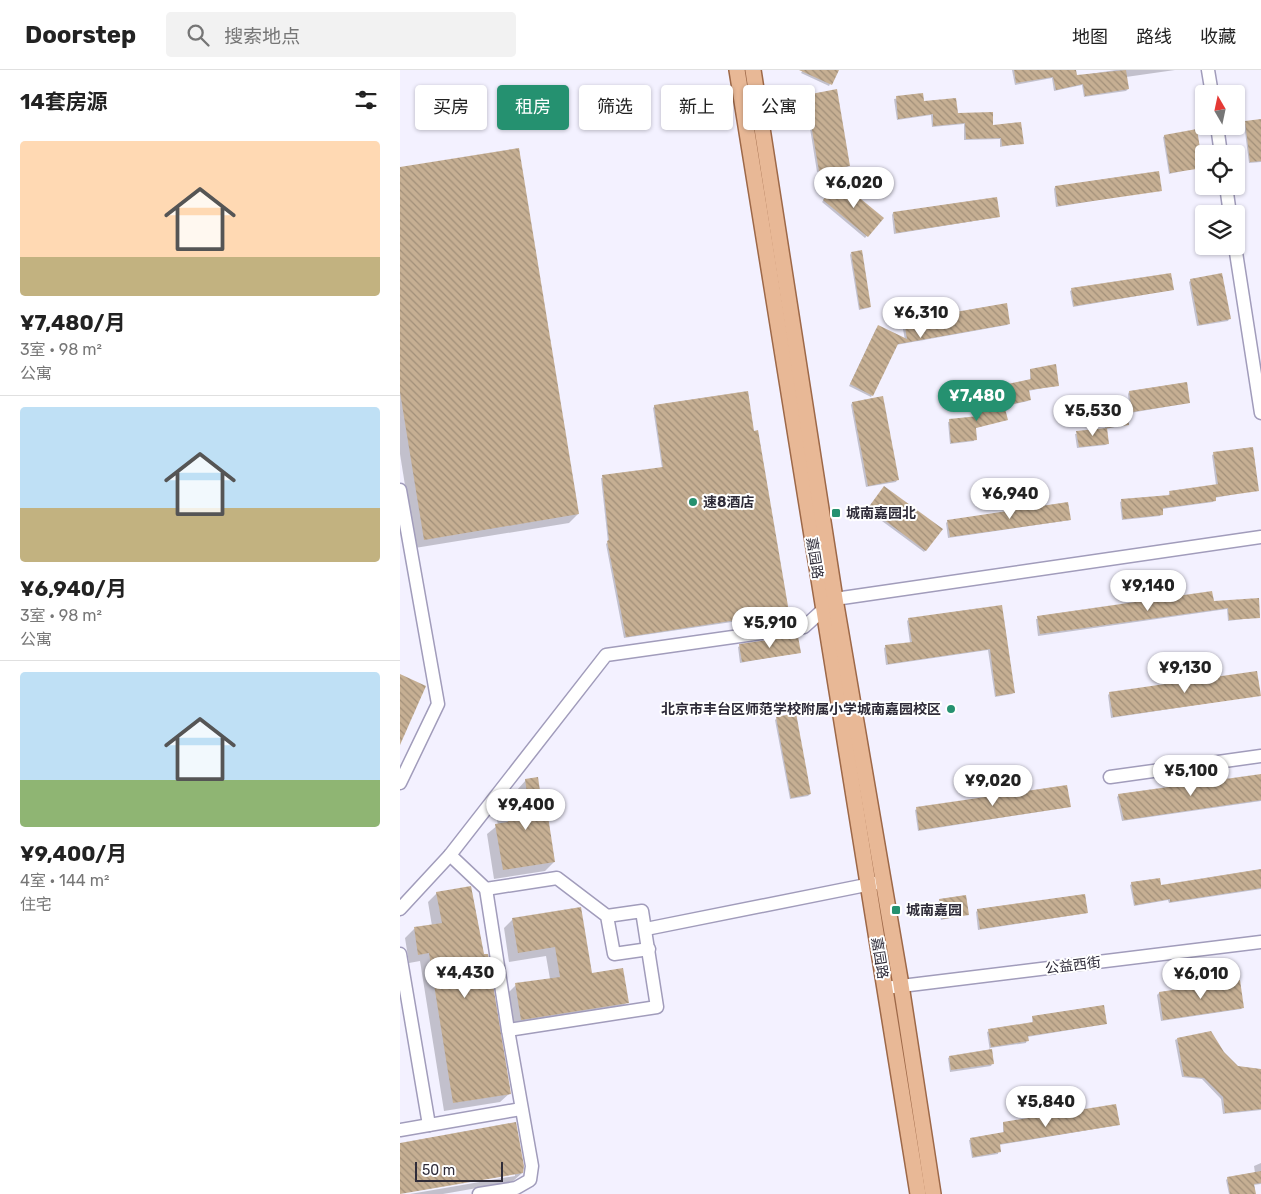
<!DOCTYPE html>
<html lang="zh">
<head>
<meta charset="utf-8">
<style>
	:root { --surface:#fff; --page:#f2f2f2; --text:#222; --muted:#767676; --line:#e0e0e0; --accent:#259170 }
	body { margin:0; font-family:Rubik,"Noto Sans SC",sans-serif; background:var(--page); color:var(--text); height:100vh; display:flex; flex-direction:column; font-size:19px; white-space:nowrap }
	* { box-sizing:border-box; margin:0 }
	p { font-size:16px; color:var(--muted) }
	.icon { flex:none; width:28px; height:28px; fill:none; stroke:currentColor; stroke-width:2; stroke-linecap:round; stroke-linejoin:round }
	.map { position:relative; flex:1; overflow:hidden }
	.panel { display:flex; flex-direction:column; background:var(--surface); width:400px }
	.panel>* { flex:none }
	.banner { position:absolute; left:15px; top:15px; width:475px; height:45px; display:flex; gap:10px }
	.needle { width:32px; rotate:351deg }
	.tools { position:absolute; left:795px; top:15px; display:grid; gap:10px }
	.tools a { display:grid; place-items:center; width:50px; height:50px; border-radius:5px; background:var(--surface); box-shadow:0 1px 4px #0004; font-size:25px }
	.scale { position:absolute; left:15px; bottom:12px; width:88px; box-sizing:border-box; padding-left:5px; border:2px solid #2f2c39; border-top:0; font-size:14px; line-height:18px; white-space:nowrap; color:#2f2c39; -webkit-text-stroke:4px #fff; paint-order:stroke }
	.price { position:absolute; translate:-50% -42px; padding:0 11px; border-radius:18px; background:#fff; color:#222; font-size:16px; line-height:32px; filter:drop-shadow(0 1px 2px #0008) }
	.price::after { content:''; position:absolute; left:50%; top:30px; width:15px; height:11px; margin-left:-8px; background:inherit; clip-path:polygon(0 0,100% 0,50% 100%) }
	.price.on { background:var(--accent); color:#fff }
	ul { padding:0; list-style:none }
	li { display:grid; align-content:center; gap:10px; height:265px; padding:0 20px }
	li+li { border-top:1px solid var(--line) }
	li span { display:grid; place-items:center; height:155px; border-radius:5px; color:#555 }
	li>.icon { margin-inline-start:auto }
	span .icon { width:90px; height:90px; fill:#fffc; stroke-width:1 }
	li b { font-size:21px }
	h2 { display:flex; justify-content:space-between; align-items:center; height:60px; padding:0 20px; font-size:21px }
	.tag { padding:0 18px; border-radius:5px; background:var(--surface); box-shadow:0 1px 4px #0004; font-size:18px; line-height:45px }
	.tag.on { background:var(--accent); color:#fff }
	header { display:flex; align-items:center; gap:30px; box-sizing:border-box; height:70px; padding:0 25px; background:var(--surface); border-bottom:1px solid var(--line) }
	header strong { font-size:24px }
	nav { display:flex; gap:28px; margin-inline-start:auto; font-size:18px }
	.search { width:350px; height:45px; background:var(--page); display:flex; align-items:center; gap:12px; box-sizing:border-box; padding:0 18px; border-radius:5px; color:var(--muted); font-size:19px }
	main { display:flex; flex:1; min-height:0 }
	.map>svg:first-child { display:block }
	.shadow { fill:#0003 }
	.building { fill:url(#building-back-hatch) }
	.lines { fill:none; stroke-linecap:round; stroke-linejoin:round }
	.minor-casing { stroke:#a19cbb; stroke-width:15 }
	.major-casing { stroke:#9d6848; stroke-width:18 }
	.minor { stroke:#fff; stroke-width:12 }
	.major { stroke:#e8b896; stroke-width:15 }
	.poi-dot { fill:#259170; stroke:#fff; stroke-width:2 }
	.labels { text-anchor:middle; stroke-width:4; stroke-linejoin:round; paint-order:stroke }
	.poi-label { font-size:14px; font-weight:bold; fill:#2f2c39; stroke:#fff; text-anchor:start }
	.street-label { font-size:14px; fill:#2f2c39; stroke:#fff }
</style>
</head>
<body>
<header>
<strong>Doorstep</strong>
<div class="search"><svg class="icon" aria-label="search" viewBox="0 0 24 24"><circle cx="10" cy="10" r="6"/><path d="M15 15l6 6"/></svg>搜索地点</div>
<nav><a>地图</a><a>路线</a><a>收藏</a></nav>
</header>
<main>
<section class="panel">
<h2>14套房源<svg class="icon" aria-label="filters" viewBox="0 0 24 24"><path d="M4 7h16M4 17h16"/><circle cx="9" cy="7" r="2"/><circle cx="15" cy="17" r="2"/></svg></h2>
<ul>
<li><span style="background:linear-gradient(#ffd9b3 75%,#c2b280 0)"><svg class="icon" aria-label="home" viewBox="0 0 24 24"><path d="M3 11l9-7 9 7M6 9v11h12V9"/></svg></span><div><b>¥7,480/月</b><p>3室 · 98 m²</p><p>公寓</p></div></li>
<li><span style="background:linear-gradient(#bfe0f5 65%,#c2b280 0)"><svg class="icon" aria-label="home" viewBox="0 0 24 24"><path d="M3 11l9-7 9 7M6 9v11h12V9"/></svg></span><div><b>¥6,940/月</b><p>3室 · 98 m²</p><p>公寓</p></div></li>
<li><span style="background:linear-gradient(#bfe0f5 70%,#8fb573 0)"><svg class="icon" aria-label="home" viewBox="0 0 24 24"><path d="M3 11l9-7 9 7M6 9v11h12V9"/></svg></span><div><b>¥9,400/月</b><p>4室 · 144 m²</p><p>住宅</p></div></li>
</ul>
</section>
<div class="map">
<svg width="861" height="1124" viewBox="0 0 861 1124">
	<defs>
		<pattern id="building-back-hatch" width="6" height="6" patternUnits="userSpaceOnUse" patternTransform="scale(1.25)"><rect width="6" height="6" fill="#c6af93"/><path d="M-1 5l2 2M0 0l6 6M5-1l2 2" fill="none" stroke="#a18f79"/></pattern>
	</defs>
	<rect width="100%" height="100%" fill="#f3f1ff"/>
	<g class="shadow">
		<path d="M403,0H437L429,16L401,3Z"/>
		<path d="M612,0H675L676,6L716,0H775L726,7L728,19L726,21L684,27L682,15L654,21L652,8L615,15Z"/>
		<path d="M522,24L523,32L592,56L622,73L600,77V69L564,70V54L532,57L531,45L497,50L494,29Z"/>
		<path d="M407,26L448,96L447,97L417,102L405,27Z"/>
		<path d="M861,50V92L849,93L844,54Z"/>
		<path d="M765,66L801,97L769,104L763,67Z"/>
		<path d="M0,98L178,444L169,453L15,478L0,384Z"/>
		<path d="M439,112L482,148L465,168L422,132Z"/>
		<path d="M655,117L760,120L656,137L654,119Z"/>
		<path d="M493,143L598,147L494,164L492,145Z"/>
		<path d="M451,183L470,237L468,238L459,240L450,185Z"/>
		<path d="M791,210L829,249L828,251L797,256L789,212Z"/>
		<path d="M672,220H772L673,237L670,221Z"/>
		<path d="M606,234L609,253L607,255L496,275L471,327L449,316L476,259L505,270L502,254L504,252Z"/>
		<path d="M630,300L658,315L628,321L629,329L628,331L606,336L602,318L630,311Z"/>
		<path d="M729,322L789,333L730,343L728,324Z"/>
		<path d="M452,333L497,410L496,412L466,417L451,335Z"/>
		<path d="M255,336L353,362L387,542L386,544L224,568L206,474L208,472L201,408L262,398L253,338Z"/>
		<path d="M578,338L607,349L575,358L574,371L550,374L548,352L578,348L576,340Z"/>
		<path d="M706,344L728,354L706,359L708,373L706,375L677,378L675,364L705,359L704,346Z"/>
		<path d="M814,384L858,420L814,428L813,432L762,439L760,446L722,450L720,432L722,431L768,426L770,422L816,415L812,385Z"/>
		<path d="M483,419L541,460L524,482L467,440Z"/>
		<path d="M670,450L548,468L546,453L548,451Z"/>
		<path d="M813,533L859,547L828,551L827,539L638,566L636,549Z"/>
		<path d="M601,536L613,623L612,624L595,627L588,580L486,595L484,578L486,577L510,573L507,551L509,549Z"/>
		<path d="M340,576L400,582L340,593L338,577Z"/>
		<path d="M710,623L860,625L711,648L708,625Z"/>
		<path d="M377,648L410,724L408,726L390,729L375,650Z"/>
		<path d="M861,705V731L722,751L717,727L719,725Z"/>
		<path d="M126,710L154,792L145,801L94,809L87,764L98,755L97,750L108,740L107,735L118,726L117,720Z"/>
		<path d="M669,737L518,761L515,740L517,739Z"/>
		<path d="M861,800V819L769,833L768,830L734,836L730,815L732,814L760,816Z"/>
		<path d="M71,818L110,1023L100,1032L44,1041L20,891L9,893L5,868L14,859L32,856L28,832L37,823Z"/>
		<path d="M540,830L568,844L541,850L538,832Z"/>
		<path d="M180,839L191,905L227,932L218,941L112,958L107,924L116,915L150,909L146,886L109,892L104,858L113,849Z"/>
		<path d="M578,840L687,843L578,860L576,842Z"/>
		<path d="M839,912L843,937L841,939L761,951L757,925L759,923Z"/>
		<path d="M633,947L706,954L627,967L626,973L590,978L592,994L591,996L550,1002L548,988L550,987L590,981L587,962L589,961L632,954Z"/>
		<path d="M777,969L823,983L838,997L861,1000V1040L823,1044L821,1029L802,1009L782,1007L775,970Z"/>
		<path d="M603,1053L718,1055L599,1075L598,1084L572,1088L569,1070L603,1063Z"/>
		<path d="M0,1074L122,1103L112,1112L43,1124H10L115,1106V1103L0,1123Z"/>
		<path d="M861,1093V1114L853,1115L854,1124H829L826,1110L828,1108L855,1103L854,1096Z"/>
	</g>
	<g class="building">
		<path d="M399,0H439L432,15Z"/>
		<path d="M614,0H676L677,5L726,0L729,19L685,26L683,14L656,20L653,7L616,13Z"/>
		<path d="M437,19L450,96L419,101L406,25Z"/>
		<path d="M523,23L524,31L556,28L558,43L593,42V55L621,52L624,74L602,76L601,68L566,69L565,53L533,56V44L498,49L496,26Z"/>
		<path d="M861,49V91L850,92L845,51Z"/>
		<path d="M797,59L803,98L770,103L764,65Z"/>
		<path d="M119,78L179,444L24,470L0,322V97Z"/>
		<path d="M759,101L762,121L658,136L655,116Z"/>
		<path d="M439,111L484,148L468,167L423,130Z"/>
		<path d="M597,127L600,147L496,163L493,142Z"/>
		<path d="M462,180L471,237L460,239L451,182Z"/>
		<path d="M771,203L774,220L674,236L671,218Z"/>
		<path d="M822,203L831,249L799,255L790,209Z"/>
		<path d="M607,233L610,254L498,274L473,326L450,314L478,255L507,269L504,251Z"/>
		<path d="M656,294L659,316L629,320L631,330L608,335L603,315L631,309L630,299Z"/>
		<path d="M787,312L790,333L732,342L729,321Z"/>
		<path d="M348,321L354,361L358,360L389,542L226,567L207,471L209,470L202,405L263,397L254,335Z"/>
		<path d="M483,326L499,410L468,416L452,332Z"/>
		<path d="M603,331L608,350L576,358L577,370L551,373L549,349L579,346L577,337Z"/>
		<path d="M727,340L729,355L707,358L705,343Z"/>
		<path d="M707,358L709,374L679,377L676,361Z"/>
		<path d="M853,377L859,421L816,427V431L763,438V445L723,449L721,429L770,425L769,421L818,414L813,382Z"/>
		<path d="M484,416L543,459L526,481L468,438Z"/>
		<path d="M668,432L671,450L550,467L547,450Z"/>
		<path d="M812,521L814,531L859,528L860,548L829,550L828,538L640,564L637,546Z"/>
		<path d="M602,535L615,623L596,626L590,579L488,594L485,575L512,572L508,548Z"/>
		<path d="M398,566L401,583L342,592L339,574Z"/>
		<path d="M857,601L861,626L713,647L709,622Z"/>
		<path d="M0,604L26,616L0,675Z"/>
		<path d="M396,643L411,724L391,728L376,647Z"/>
		<path d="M861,704V730L724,750L718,724Z"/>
		<path d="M138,707L140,721L144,720L155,792L103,800L95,754L108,752L106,739L117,737L115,725L127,723L125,709Z"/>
		<path d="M667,715L671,737L519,760L516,737Z"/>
		<path d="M861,799V818L770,832V829L735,835L731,812L760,808L761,815Z"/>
		<path d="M71,816L84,884H88L111,1024L53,1033L29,883L18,885L14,857L42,853L36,822Z"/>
		<path d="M685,824L688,843L580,859L577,839Z"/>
		<path d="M566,825L569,845L543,849L539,829Z"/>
		<path d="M181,837L192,903L223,898L229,933L121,950L115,913L160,907L155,877L118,883L112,848Z"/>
		<path d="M840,910L844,938L763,950L759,922Z"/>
		<path d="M704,935L707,954L628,966L629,971L591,977L588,959L633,952L632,946Z"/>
		<path d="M811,961L824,982L838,996L861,999V1039L825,1043L823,1027L804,1008L784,1006L777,968Z"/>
		<path d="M592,979L594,994L551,1000L549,986Z"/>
		<path d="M716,1034L720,1055L600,1074L601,1082L573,1087L570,1068L604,1062L603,1052Z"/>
		<path d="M116,1052L124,1096L123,1103L0,1124V1073Z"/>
		<path d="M861,1101V1113L854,1114L856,1124H830L827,1107Z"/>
	</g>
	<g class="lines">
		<g class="minor-casing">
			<g id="minor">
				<path d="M808,0L812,24"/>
				<path d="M817,56L821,84"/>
				<path d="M826,116L830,144"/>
				<path d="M835,176L861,343"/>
				<path d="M0,420L38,634L0,713"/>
				<path d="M710,707L861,686"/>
				<path d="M50,785L86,819L157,808L207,846L214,884L249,879"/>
				<path d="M0,839L50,785L206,585L404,557L435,529L861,467"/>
				<path d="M246,859L476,813"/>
				<path d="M0,884L29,1055"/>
				<path d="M485,918L861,872"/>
				<path d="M108,960L257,937L242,841L207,846"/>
				<path d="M0,1060L121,1039"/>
				<path d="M79,1124L116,1118L130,1110L132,1096L108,960L86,819"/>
			</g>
		</g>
		<g class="major-casing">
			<g id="major">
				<path d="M337,0L518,1124"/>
				<path d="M353,0L435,529L501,915L533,1124"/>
			</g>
		</g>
		<use href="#minor" class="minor"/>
		<use href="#major" class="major"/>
	</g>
	<g class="poi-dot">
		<circle cx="293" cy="432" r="5"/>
		<rect x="431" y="438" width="10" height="10" rx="2.5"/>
		<circle cx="551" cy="639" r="5"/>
		<rect x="491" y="835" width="10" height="10" rx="2.5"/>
	</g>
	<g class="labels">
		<g class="poi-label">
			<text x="303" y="437">速8酒店</text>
			<text x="446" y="448">城南嘉园北</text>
			<text x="541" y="644" text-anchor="end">北京市丰台区师范学校附属小学城南嘉园校区</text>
			<text x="506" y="845">城南嘉园</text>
		</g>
		<g class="street-label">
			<text transform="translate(415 488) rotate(81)" y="5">嘉园路</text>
			<text transform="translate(480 888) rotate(81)" y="5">嘉园路</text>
			<text transform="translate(673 895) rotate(-7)" y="5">公益西街</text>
		</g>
	</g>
</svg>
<div class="tools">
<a><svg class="needle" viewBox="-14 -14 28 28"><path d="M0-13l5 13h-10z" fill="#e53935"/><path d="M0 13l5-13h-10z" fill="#767676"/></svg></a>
<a><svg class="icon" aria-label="locate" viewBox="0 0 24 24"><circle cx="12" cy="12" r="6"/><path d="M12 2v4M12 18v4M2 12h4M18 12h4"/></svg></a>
<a><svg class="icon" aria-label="layers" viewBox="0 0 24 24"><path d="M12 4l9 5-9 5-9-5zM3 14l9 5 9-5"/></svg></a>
</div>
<div class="scale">50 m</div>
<b class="price" style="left:454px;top:139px">¥6,020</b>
<b class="price" style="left:521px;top:269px">¥6,310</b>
<b class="price on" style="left:577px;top:352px">¥7,480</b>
<b class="price" style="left:693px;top:367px">¥5,530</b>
<b class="price" style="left:610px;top:450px">¥6,940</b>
<b class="price" style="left:748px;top:542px">¥9,140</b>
<b class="price" style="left:370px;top:579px">¥5,910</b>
<b class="price" style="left:785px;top:624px">¥9,130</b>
<b class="price" style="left:791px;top:727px">¥5,100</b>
<b class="price" style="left:593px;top:737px">¥9,020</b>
<b class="price" style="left:126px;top:761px">¥9,400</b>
<b class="price" style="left:65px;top:929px">¥4,430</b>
<b class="price" style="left:801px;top:930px">¥6,010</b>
<b class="price" style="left:646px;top:1058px">¥5,840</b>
<div class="banner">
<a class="tag">买房</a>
<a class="tag on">租房</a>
<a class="tag">筛选</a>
<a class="tag">新上</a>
<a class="tag">公寓</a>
</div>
</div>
</main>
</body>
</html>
